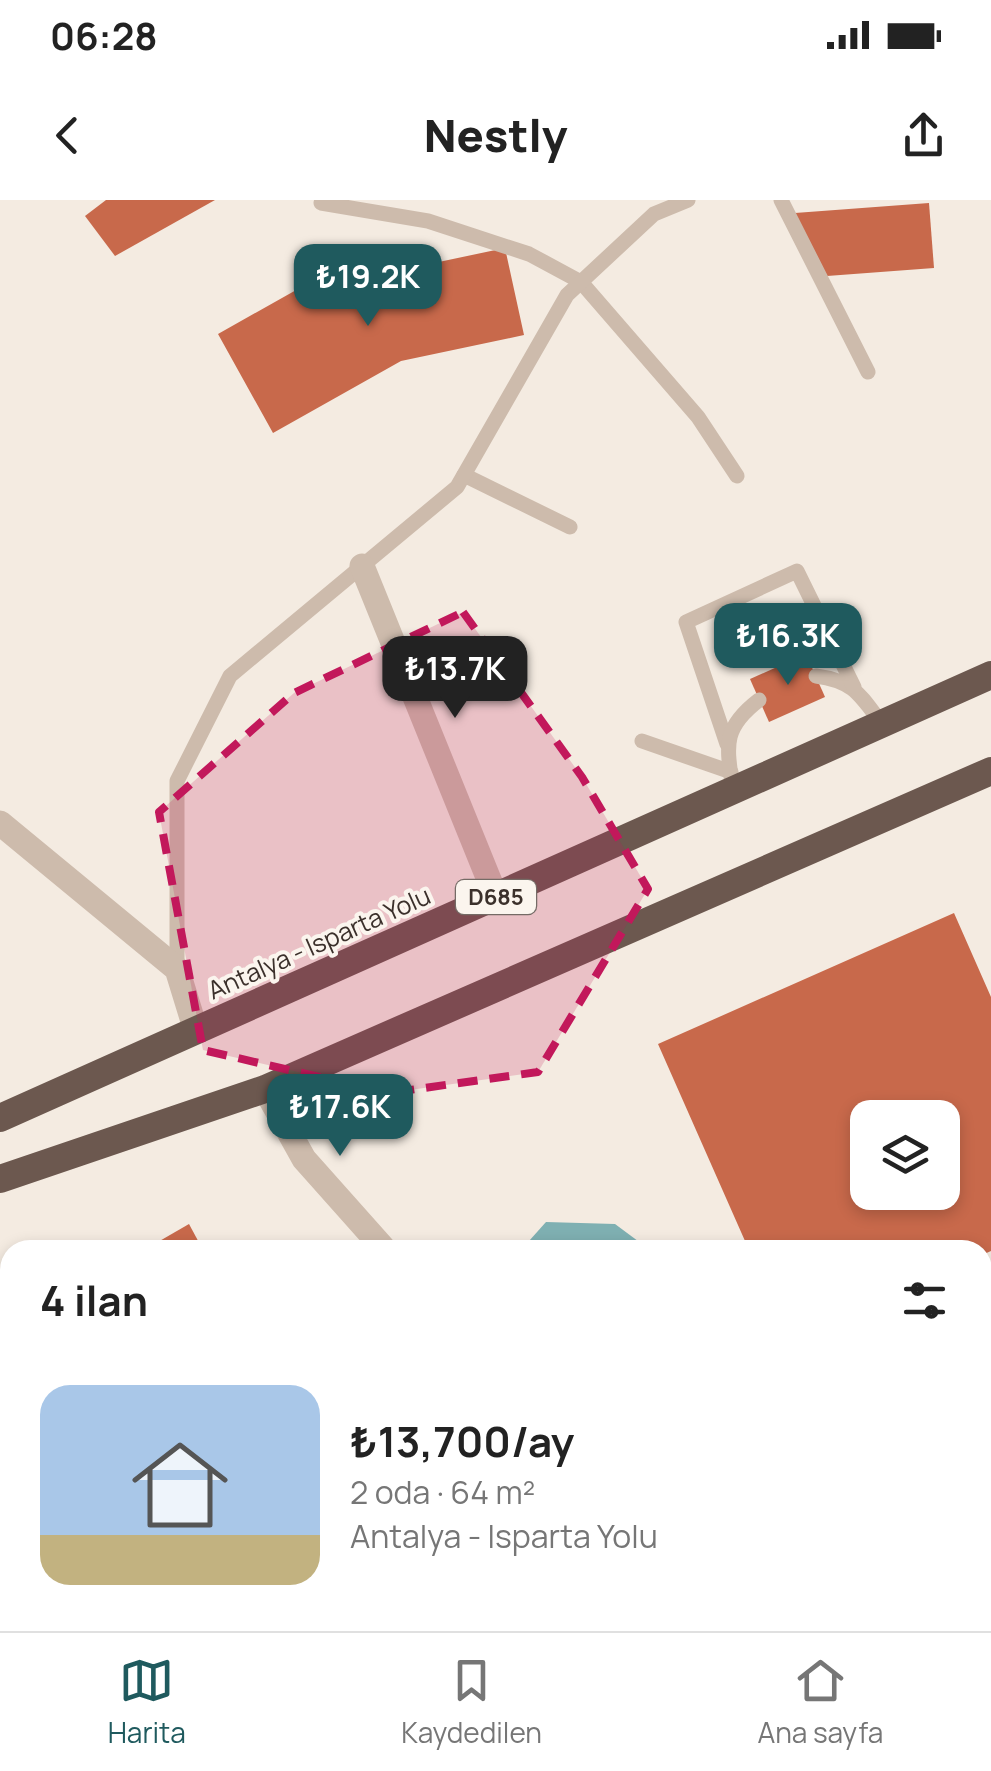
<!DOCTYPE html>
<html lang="tr">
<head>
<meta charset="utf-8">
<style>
	:root { --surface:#fff; --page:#f6f6f6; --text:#222; --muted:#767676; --line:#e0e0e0; --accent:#1f5a5e }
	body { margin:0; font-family:Manrope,sans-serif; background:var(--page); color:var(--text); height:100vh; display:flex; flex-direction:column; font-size:38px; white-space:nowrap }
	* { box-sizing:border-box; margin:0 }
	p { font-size:32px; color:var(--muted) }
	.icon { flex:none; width:55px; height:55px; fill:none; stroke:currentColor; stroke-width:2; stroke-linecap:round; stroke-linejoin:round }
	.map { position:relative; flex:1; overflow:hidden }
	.details { position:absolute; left:0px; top:1040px; width:992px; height:392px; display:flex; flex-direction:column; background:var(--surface); border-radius:30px 30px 0 0; box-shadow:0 5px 15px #0003 }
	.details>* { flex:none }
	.controls { position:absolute; left:850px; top:900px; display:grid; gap:20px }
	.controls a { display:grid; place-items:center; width:110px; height:110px; border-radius:20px; background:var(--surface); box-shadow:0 5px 15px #0003; font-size:50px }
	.price { position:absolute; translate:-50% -85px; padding:0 22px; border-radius:20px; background:var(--accent); color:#fff; font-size:32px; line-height:65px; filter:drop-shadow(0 2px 5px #0008) }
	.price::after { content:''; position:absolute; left:50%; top:60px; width:30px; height:22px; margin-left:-15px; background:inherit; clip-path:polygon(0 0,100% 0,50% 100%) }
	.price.current { background:#222; color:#fff }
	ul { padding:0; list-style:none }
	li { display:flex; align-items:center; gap:30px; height:250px; padding:0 40px }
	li+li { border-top:2px solid var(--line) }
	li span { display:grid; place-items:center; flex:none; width:280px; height:200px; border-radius:30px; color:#555 }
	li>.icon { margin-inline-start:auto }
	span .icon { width:120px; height:120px; fill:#fffc; stroke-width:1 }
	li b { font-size:42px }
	h2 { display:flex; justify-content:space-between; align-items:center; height:120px; padding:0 40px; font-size:42px }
	.status { display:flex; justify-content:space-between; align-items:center; height:70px; padding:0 50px; background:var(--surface); direction:ltr }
	.status svg { height:28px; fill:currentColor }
	header { display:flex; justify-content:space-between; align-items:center; height:130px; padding:0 40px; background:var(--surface); font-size:45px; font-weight:800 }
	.tab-bar { display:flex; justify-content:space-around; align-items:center; height:140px; border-top:2px solid var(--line); background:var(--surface); font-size:28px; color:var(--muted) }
	.tab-bar a { display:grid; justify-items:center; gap:5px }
	.tab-bar .current { color:var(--accent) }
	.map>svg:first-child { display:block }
	.water { fill:#7fb0b2 }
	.building { fill:#c8694b; fill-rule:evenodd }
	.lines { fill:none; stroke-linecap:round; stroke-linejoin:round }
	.service { stroke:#cdbbac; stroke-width:15 }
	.minor { stroke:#cdbbac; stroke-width:25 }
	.trunk { stroke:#6c584f; stroke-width:28 }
	.marked { fill:#c2185b; fill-opacity:0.2; stroke:#c2185b; stroke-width:8; stroke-dasharray:20 12; stroke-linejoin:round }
	.labels { text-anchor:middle; stroke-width:8; stroke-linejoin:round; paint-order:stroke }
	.shield { fill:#fbf5ee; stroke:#756b66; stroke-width:2.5 }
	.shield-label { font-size:22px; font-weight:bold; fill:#3b302b }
	.street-label { font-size:25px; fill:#3b302b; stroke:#fbf5ee }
</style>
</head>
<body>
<div class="status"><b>06:28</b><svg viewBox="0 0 49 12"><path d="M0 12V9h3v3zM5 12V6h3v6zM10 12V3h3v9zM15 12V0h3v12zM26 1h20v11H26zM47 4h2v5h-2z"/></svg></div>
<header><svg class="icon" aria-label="back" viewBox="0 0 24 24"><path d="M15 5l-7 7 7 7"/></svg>Nestly<svg class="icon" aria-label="share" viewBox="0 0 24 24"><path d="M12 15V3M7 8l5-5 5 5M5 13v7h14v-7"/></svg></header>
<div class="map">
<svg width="991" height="1431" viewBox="0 0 991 1431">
	<rect width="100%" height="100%" fill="#f4ebe1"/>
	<path class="water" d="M546,1022L615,1024L650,1050H528L529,1041Z"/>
	<g class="building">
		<path d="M106,0H215L115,56L85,16Z"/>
		<path d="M929,3L934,68L827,76L795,13Z"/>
		<path d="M505,48L524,135L401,161L273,233L218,134L353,58L363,78Z"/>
		<path d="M806,454L825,497L769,522L750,479Z"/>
		<path d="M954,713L991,797V1051L982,1055V1050H749L658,844ZM868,918H942V992H868Z"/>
		<path d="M189,1024L203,1050H144Z"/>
		<path d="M10,1126V1212L0,1195V1132Z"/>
		<path d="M263,1422H587L591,1431H234Z"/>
	</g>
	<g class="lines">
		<g class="service">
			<path d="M781,0L868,172"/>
			<path d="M321,3L428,21L529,54L581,82L698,217L737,276"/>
			<path d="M464,275L570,327"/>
			<path d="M816,476C854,481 860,495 882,524"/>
			<path d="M642,541L731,572"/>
			<path d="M727,544L686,422L797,371L854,487"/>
			<path d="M733,590C727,547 721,529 759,500"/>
			<path d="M177,769V581L230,476L457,287L567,95L654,14L688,0"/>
			<path d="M982,1189L991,1181"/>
			<path d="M0,1248L10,1264"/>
			<path d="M112,1422L117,1431"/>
		</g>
		<g class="minor">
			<path d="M362,366L496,697"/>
			<path d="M0,623L177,769L196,831"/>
			<path d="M265,889L304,959L385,1050"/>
			<path d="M676,1422L681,1431"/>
		</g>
		<g class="trunk">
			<path d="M0,918L991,475"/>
			<path d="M0,979L265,889L991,571"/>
		</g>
	</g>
	<path class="marked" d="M463,412L582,577L648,689L538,872L388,893L203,850L159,612L294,493Z"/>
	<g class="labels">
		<rect class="shield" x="456" y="680" width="80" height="34" rx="8"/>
		<g class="shield-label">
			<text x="496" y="705">D685</text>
		</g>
		<g class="street-label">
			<text transform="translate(319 743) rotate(-24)" y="9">Antalya - Isparta Yolu</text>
		</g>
	</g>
</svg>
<div class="controls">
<a><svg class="icon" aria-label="layers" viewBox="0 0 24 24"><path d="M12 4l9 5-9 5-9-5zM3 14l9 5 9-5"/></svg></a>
</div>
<b class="price" style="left:368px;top:129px">₺19.2K</b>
<b class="price" style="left:788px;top:488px">₺16.3K</b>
<b class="price current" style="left:455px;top:521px">₺13.7K</b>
<b class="price" style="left:340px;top:959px">₺17.6K</b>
<section class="details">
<h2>4 ilan<svg class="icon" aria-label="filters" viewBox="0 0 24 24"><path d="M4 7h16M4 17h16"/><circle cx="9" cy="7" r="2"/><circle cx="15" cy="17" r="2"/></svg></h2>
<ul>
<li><span style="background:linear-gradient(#a9c7e8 75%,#c2b280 0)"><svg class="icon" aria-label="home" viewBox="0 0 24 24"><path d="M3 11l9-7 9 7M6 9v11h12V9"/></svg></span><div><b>₺13,700/ay</b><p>2 oda · 64 m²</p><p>Antalya - Isparta Yolu</p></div></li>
</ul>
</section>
</div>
<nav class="tab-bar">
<a class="current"><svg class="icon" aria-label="map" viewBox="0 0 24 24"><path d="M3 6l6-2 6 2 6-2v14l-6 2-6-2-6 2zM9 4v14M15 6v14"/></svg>Harita</a>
<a><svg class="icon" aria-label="saved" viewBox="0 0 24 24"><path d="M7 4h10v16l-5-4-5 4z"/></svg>Kaydedilen</a>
<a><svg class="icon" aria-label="home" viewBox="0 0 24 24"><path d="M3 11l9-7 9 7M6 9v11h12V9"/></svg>Ana sayfa</a>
</nav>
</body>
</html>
